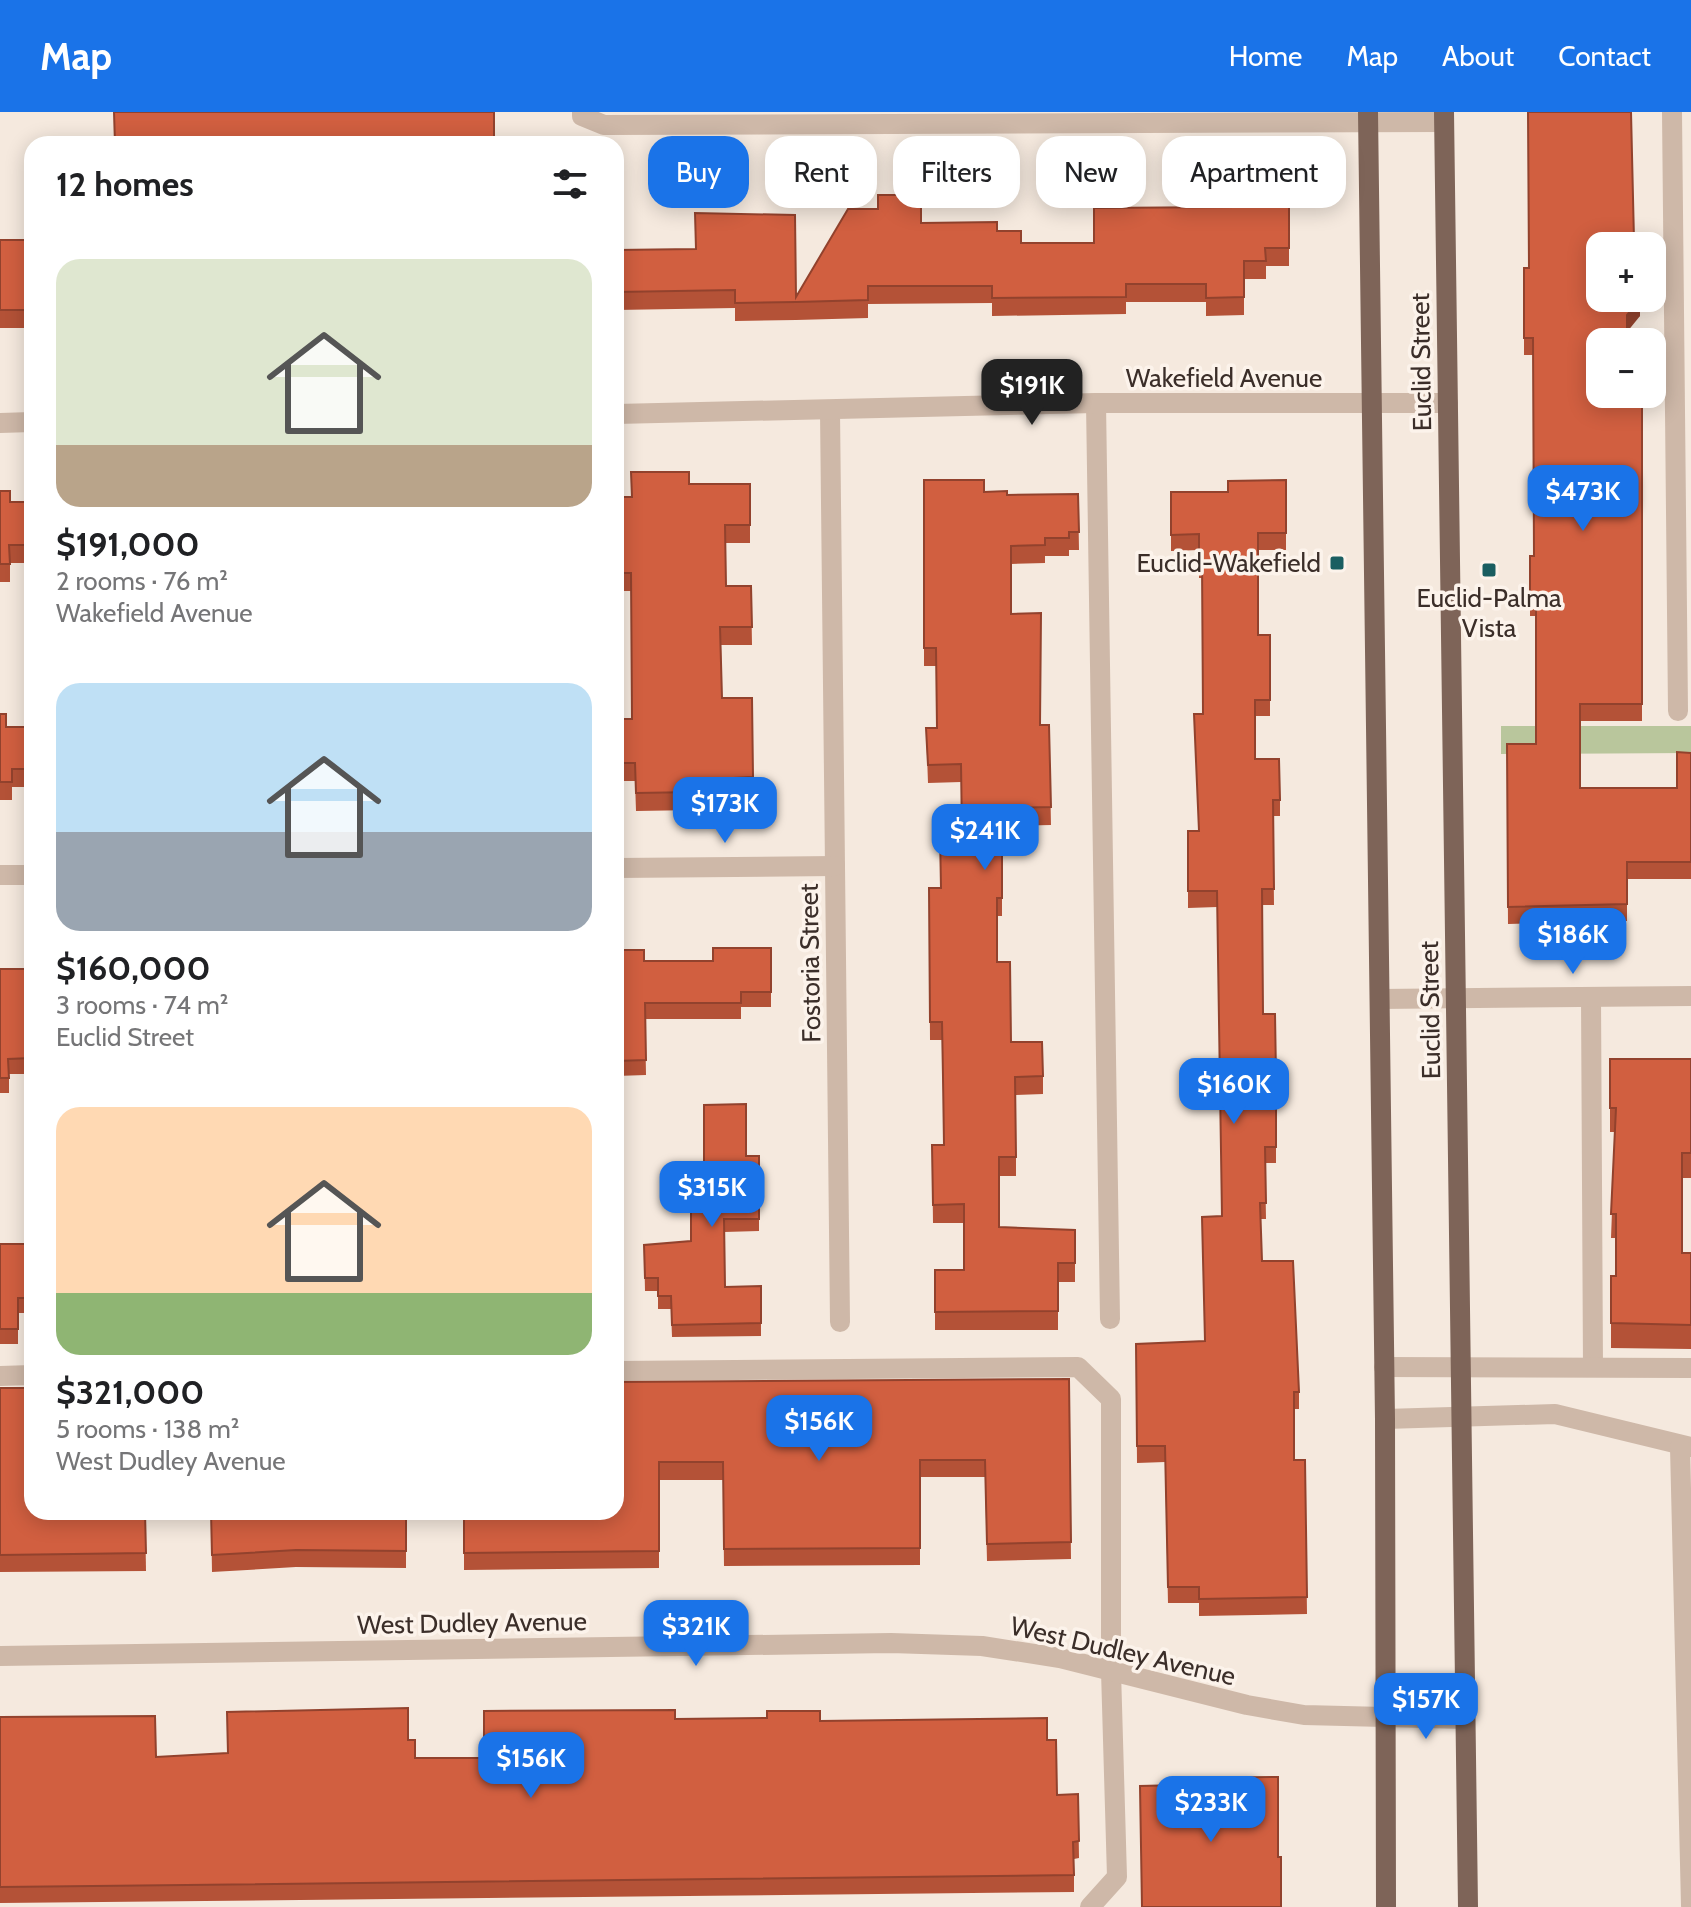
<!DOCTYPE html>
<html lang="en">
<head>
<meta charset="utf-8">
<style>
	:root { --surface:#fff; --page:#f6f6f6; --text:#202124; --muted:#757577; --accent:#1a73e8 }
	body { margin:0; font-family:Cabin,sans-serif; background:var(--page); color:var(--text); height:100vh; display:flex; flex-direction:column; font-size:30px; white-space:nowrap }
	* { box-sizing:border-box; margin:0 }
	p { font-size:26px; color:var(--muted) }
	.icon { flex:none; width:44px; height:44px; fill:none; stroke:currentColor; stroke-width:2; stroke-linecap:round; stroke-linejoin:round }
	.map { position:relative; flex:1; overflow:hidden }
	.panel { position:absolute; left:24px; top:24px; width:600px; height:1384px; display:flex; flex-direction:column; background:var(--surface); border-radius:24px; box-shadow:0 4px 20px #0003 }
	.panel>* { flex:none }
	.banner { position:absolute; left:648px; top:24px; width:760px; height:72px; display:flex; gap:16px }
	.controls { position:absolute; left:1586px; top:120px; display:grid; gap:16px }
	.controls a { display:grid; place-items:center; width:80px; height:80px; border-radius:16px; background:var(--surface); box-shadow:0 4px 20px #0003; font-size:40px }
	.price { position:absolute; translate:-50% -68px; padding:0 18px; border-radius:16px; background:var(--accent); color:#fff; font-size:26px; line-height:52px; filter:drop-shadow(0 2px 4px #0008) }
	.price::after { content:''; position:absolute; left:50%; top:48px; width:24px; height:18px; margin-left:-12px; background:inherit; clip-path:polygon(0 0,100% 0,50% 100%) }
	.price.active { background:#222; color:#fff }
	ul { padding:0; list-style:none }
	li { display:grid; align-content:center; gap:16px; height:424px; padding:0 32px }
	li span { display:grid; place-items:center; height:248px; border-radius:24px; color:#555 }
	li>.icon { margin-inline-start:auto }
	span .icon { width:144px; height:144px; fill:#fffc; stroke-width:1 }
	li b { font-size:34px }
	h2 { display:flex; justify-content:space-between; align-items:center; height:96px; padding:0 32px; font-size:34px }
	.chip { padding:0 28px; border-radius:24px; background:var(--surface); box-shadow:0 4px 20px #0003; font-size:28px; line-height:72px }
	.chip.active { background:var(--accent); color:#fff }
	header { display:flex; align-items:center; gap:48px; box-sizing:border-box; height:112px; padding:0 40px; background:var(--accent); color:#fff }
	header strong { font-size:38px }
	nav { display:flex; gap:44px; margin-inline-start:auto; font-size:28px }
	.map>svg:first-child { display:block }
	.green { fill:#b9c69c }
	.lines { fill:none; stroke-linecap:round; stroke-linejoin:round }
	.service { stroke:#ceb8a8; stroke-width:20 }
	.minor { stroke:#ceb8a8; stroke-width:20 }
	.primary { stroke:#7e6458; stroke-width:20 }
	.wall { fill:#b45237 }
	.shaded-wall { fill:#92422d }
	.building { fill:#d15f40; stroke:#92422d; stroke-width:2 }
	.poi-dot { fill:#1a5e61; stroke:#fcf3eb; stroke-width:3 }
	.labels { text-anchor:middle; stroke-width:7; stroke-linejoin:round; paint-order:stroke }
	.street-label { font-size:26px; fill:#3b2e29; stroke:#fcf3eb }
	.poi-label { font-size:26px; fill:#3b2e29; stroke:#fcf3eb; text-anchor:end }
</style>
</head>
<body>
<header>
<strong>Map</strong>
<nav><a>Home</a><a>Map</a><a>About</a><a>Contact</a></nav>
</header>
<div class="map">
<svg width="1691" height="1795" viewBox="0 0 1691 1795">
	<rect width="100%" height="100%" fill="#f5e9de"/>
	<path class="green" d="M1501,614H1691V641L1501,642Z"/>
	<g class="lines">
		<g class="service">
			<path d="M582,0V4L604,13L1444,10"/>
			<path d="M1672,0L1678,599"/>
			<path d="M1096,291L1110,1207"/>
			<path d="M1591,885L1593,1255"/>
			<path d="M1384,1255L1691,1256"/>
			<path d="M616,1259L1078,1255L1111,1287V1559L1117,1765L1090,1795"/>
			<path d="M0,1264L32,1263"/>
			<path d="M1385,1307L1555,1302L1691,1335"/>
			<path d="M1680,1335L1691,1793"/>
		</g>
		<g class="minor">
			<path d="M830,299L840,1210"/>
			<path d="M616,302L1096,291H1448"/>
			<path d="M0,311L32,310"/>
			<path d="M616,756L835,754"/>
			<path d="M0,763H32"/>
			<path d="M1380,887L1691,884"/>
			<path d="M0,1544L891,1531L982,1534L1060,1546L1247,1593L1304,1603L1465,1607"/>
		</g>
		<g class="primary">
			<path d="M1368,0L1385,1307L1386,1795"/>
			<path d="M1444,0L1468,1795"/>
		</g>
	</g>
	<g class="wall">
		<path d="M494,0V32H114Z"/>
		<path d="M1631,0L1634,134H1600L1640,204L1600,230L1642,282V609H1580V676H1677L1691,641V767H1627V809L1508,812L1507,632H1536V504H1530V444H1534L1533,243H1524V156H1529Z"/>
		<path d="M1289,94V154H1266V167H1244V203L1206,204V190H1126V202L992,204V191L868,192V206L796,208L735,209V196L616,198V138L796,185L921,111L997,119L1021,131H1094Z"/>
		<rect x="0" y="128" width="32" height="88"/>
		<path d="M924,368L1007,383L1078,382L1079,438H1069V444H1045V451L1011,452V502L1040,613H1049L1051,713L1002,714V804H997V850L1011,930L1043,964V982L1016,983V1064H999V1115L1075,1118V1170H1058V1218H935V1158H964V1111H933L932,1033H944L942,928H930L929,776H940L962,722L961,670L928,671L926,616H937L936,554H924Z"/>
		<path d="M1286,368V438H1258V523H1270V604H1255V647L1280,688V704H1273L1274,793H1262L1263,902L1276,963V1051H1265L1266,1107H1260L1262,1149L1299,1280V1297H1294V1348H1305L1307,1502L1199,1504V1491H1168L1165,1350L1137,1351L1136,1232L1205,1229L1222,1104L1217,795L1188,796V719H1198L1203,602L1202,466H1199V438L1171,439V380H1228Z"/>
		<path d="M689,372H750V431H725L726,474H751L752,533H721L722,586H752L753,683L696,686V698L636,699L635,669H616V607H632L631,479H616V385H631Z"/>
		<path d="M0,379L10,390H32V451H10V470H0Z"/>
		<path d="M0,602L6,615H32V675H12V688H0Z"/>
		<path d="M771,836V895H741V907H645L646,963L616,964V838L644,849H713Z"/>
		<path d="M32,843V962H9V981H0V857H31Z"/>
		<path d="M1610,947H1691V1066H1682V1141H1691V1237L1611,1236V1164H1616V1126H1611L1615,1020H1610Z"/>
		<path d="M746,1044H759V1119L724,1120L725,1175L761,1174V1224L672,1225L671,1197H658V1179H645L644,1133L691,1129L704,1053Z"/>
		<path d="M0,1132H32V1201H18V1232H0Z"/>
		<path d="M1069,1267L1071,1447L987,1449L985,1365H920V1453L724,1454L723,1368H659V1456L464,1458V1400L616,1270Z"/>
		<path d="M0,1276L145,1400L146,1459L0,1460Z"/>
		<path d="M211,1400H406V1456L296,1455L212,1460Z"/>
		<path d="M0,1605L156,1645L227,1641L408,1628L415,1646H484L675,1607L820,1609L1047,1628L1057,1683L1078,1682L1079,1746L1074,1747V1780L0,1791Z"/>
	</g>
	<path class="shaded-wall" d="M1640,187V204L1627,220V203Z"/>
	<g class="building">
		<path d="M114,0H494V27L400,28V32H305V28L214,30V32H115Z"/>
		<path d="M1528,0H1631L1634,128H1631V134H1600V186H1638L1640,187L1627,203V230H1600V282H1642V592H1580V676H1677V640L1691,641V750H1627V792L1508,795L1507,632H1536V487H1530V444H1534L1533,226H1524V156H1529Z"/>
		<path d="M1253,68H1286L1289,94V136H1265L1266,149H1244V185L1206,186V172H1126V185L992,186V174H868V188L796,190L735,191V178L616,180V138L696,137L695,101L795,103L796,185L848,97H878V83H921V111L997,110V119H1021V131H1094V96L1235,95L1234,81H1253Z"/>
		<rect x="0" y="128" width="32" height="70"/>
		<path d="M631,360H689V372H750V413H725L726,474H751L752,515H720L722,586H752L753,665L695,668L696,680L636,681L635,651H616V607H632L631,461H616V385H632Z"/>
		<path d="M924,368H984V380L1007,379V383L1078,382L1079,420H1069V426H1045V433L1011,434V502L1041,501L1040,613H1049L1051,695L1002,696V786H997V850H1010L1011,930H1042L1043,964L1015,965L1016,1045H999V1115L1075,1118V1151H1058V1199L935,1200V1158H964V1092L933,1093L932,1033H944L943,965L942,910H930L929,776H941L940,722H962L961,652L928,653L926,616H937L936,536H924Z"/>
		<path d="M1286,368V421H1258V523H1270V588H1255V647H1279L1280,688H1273L1274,777H1262L1263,902H1275L1276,963V1035H1265L1266,1091H1260L1262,1149H1293L1299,1280H1294V1348H1305L1307,1485L1199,1487V1475H1168L1165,1334H1137L1136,1232L1205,1229L1202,1105L1222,1104L1217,779H1188V719H1199L1194,602H1203L1202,450H1199V422L1171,423V380H1228V369Z"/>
		<path d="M0,379H10V390H32V433H9L10,452H0Z"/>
		<path d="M0,602H6V615H32V657H12V670H0Z"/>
		<path d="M713,836H771V880H741V891H645L646,948L616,949V838H644V849H713Z"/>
		<path d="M31,843H32V946L8,947L9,966H0V857H31Z"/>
		<path d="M1610,947H1691V1041H1682V1141H1691V1213L1611,1211V1164H1616V1102H1611L1616,996H1610Z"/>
		<path d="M746,992V1044H759V1107H724L725,1175L761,1174V1211L672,1213L671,1184H658V1166H645L644,1133L691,1129V1053H704V993Z"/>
		<path d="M0,1132H32V1186H18V1217H0Z"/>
		<path d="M1069,1267L1071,1430L987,1432L985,1348H920V1436L724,1437L723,1350H659V1439L464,1441V1400H616V1270Z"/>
		<path d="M0,1276H32V1400H145L146,1441L0,1443Z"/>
		<path d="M211,1400H406V1439L296,1438L212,1443Z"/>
		<path d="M408,1596V1628H415V1646H484V1599L675,1598V1607L767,1606V1599H820V1609L1047,1606V1628H1056L1057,1683L1078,1682L1079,1729L1073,1730L1074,1763L0,1775V1605L155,1604L156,1645L228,1641L227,1600Z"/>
		<path d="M1278,1665V1745H1281V1795H1142L1140,1674L1181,1673V1666Z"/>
	</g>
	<g class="poi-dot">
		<rect x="1329" y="443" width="16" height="16" rx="4"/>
		<rect x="1481" y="450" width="16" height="16" rx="4"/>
	</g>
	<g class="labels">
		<g class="street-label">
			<text transform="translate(1421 250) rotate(-91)" y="9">Euclid Street</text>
			<text x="1224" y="275">Wakefield Avenue</text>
			<text transform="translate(810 851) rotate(-91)" y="9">Fostoria Street</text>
			<text transform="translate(1430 898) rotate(-91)" y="9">Euclid Street</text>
			<text transform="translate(472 1511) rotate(-1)" y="9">West Dudley Avenue</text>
			<text transform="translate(1123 1539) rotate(13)" y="9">West Dudley Avenue</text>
		</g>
		<g class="poi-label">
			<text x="1321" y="460">Euclid-Wakefield</text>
			<text x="1489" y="495" text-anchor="middle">Euclid-Palma<tspan x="1489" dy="30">Vista</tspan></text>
		</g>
	</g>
</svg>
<div class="controls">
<a>+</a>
<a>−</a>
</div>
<b class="price active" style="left:1032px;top:315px">$191K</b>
<b class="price" style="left:1583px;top:421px">$473K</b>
<b class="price" style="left:725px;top:733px">$173K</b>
<b class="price" style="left:985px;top:760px">$241K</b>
<b class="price" style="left:1573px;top:864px">$186K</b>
<b class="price" style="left:1234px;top:1014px">$160K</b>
<b class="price" style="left:712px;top:1117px">$315K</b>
<b class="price" style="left:819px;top:1351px">$156K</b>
<b class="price" style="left:696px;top:1556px">$321K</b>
<b class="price" style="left:1426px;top:1629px">$157K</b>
<b class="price" style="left:531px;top:1688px">$156K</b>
<b class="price" style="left:1211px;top:1732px">$233K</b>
<div class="banner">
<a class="chip active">Buy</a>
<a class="chip">Rent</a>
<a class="chip">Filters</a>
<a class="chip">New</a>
<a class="chip">Apartment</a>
</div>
<section class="panel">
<h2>12 homes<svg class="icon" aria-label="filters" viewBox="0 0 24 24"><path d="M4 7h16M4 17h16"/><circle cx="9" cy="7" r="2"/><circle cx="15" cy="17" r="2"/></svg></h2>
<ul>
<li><span style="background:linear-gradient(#dfe7d0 75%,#b9a48a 0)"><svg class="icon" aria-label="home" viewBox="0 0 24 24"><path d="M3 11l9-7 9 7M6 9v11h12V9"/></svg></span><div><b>$191,000</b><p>2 rooms · 76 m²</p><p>Wakefield Avenue</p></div></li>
<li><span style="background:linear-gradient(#bfe0f5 60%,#9aa5b1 0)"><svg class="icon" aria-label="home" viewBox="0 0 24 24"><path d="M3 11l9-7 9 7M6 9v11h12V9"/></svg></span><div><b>$160,000</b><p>3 rooms · 74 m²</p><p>Euclid Street</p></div></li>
<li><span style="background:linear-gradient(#ffd9b3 75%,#8fb573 0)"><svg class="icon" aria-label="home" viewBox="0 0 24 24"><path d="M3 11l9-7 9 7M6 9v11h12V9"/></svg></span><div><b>$321,000</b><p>5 rooms · 138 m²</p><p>West Dudley Avenue</p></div></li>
</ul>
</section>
</div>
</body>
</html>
